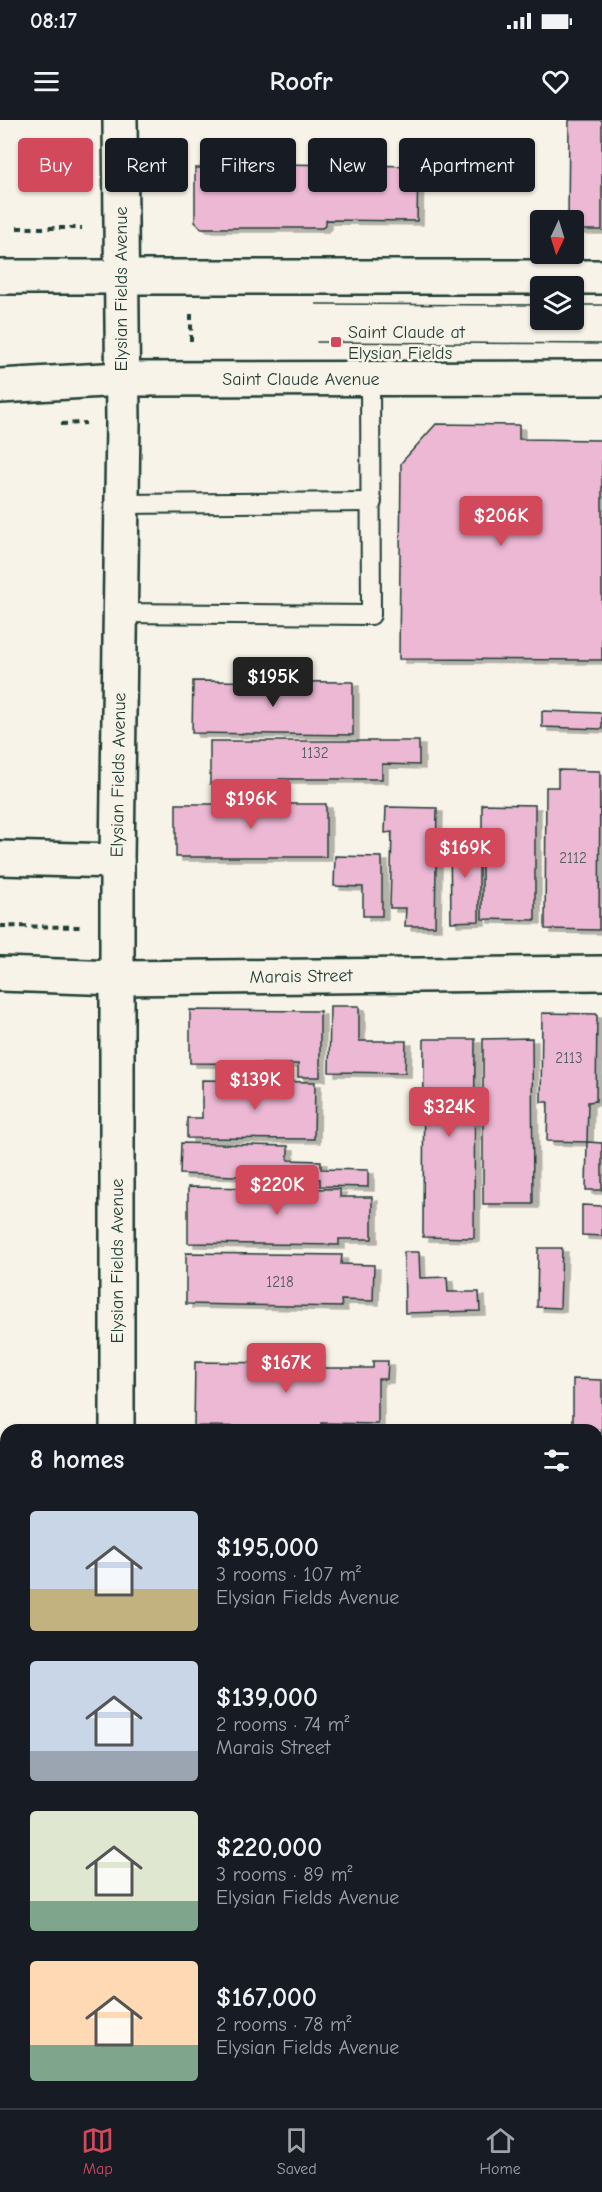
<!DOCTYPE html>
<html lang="en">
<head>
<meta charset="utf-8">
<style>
	:root { --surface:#171b24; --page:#242831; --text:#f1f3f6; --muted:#9ea1a6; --line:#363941; --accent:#d1495b }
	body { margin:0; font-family:"Comic Neue",sans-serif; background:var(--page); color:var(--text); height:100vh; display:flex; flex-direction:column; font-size:22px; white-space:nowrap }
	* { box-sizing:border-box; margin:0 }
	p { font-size:20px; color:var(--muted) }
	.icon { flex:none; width:33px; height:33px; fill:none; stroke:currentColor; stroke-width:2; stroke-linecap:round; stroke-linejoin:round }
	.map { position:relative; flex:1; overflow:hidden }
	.drawer { position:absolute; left:0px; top:1304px; width:603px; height:686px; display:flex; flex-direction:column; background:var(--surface); border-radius:18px 18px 0 0; box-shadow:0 2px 4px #0004 }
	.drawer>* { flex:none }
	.banner { position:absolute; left:18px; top:18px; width:567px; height:54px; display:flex; gap:12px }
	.needle { width:39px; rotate:184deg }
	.buttons { position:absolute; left:530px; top:90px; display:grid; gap:12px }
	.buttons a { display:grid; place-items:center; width:54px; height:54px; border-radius:6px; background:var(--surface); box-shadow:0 2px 4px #0004; font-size:30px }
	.price { position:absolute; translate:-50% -51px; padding:0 14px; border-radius:6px; background:var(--accent); color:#fff; font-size:20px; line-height:39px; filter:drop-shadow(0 2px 3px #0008) }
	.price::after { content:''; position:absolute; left:50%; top:36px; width:18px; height:14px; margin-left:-9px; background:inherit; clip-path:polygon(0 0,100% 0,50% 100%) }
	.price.on { background:#222; color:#fff }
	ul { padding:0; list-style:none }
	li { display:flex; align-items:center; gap:18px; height:150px; padding:0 30px }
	li span { display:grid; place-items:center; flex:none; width:168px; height:120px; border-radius:6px; color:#555 }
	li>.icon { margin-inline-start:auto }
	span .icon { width:72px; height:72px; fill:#fffc; stroke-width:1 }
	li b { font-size:26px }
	h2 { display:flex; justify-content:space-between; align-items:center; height:72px; padding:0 30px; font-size:26px }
	.pill { padding:0 21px; border-radius:6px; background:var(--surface); box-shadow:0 2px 4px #0004; font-size:21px; line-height:54px }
	.pill.on { background:var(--accent); color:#fff }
	.status { display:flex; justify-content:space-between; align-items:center; height:42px; padding:0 30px; background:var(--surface); direction:ltr }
	.status svg { height:16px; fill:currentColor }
	header { display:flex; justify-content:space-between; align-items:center; height:78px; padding:0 30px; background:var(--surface); font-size:27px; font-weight:700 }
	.dock { display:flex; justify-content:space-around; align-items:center; height:84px; border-top:2px solid var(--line); background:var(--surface); font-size:16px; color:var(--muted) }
	.dock a { display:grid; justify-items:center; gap:3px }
	.dock .on { color:var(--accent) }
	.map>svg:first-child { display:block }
	.building { fill:#ecb8d4; stroke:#1f3d34; stroke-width:1.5; filter:url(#shadow) }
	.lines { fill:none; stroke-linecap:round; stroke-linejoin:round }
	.service-casing { stroke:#1f3d34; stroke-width:22 }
	.minor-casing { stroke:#1f3d34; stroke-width:38 }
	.secondary-casing { stroke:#1f3d34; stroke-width:38 }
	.path { stroke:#1f3d34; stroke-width:4; stroke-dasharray:6 4.5; stroke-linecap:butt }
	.service { stroke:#f7f3e8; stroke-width:18 }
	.minor { stroke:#f7f3e8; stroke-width:33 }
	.secondary { stroke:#f7f3e8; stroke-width:33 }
	.tram { stroke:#1f3d34; stroke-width:1.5 }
	.poi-dot { fill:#d1495b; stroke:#f7f3e8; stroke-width:2 }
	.labels { text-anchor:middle; stroke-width:5; stroke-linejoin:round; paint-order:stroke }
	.number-label { font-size:15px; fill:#525c5c }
	.street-label { font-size:18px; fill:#1f3d34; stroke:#f7f3e8 }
	.poi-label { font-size:18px; fill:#1f3d34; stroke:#f7f3e8; text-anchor:start }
</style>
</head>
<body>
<div class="status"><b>08:17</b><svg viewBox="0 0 49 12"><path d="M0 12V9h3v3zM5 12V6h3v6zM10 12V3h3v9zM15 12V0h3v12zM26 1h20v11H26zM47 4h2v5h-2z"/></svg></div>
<header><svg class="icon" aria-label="menu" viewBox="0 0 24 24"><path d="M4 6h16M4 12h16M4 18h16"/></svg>Roofr<svg class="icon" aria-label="heart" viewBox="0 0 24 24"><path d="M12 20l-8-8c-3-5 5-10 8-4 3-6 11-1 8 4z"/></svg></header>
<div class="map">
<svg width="602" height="1988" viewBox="0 0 602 1988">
	<defs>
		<filter id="shadow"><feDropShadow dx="6" dy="4" stdDeviation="0" flood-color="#0004"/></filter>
	</defs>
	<rect width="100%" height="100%" fill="#f7f3e8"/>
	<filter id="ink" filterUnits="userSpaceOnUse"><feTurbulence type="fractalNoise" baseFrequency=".0167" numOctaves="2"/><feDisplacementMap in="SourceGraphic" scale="12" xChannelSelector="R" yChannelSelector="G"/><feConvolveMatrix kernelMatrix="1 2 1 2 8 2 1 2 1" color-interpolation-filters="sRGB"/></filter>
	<g filter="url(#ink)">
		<g class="building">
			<path d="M569,0H602V110H573V100H568Z"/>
			<path d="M201,43L418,46L417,101L326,100V105L322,108H201L195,102V48H201Z"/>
			<path d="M436,304L519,305V319L602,320V540L399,539L401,343Z"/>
			<path d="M193,561L353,562V615L192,613Z"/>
			<path d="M542,591L602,593V609L542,607Z"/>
			<path d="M210,621H419V645L382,644V659H279L275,664H210Z"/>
			<path d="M558,650L600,651L599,810L545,809L546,667H558Z"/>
			<rect x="176" y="684" width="150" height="53"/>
			<path d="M482,684L535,685V800L482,799Z"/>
			<path d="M386,687L437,688L435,806H405L406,788H390L392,712L385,713Z"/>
			<path d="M450,716H479V801L451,802Z"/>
			<path d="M335,736L382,737V796H363V767L334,766Z"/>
			<path d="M330,886H359V921H406L405,953L329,952Z"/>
			<path d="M190,890L320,891V957H298V944L190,943Z"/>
			<path d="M542,893L597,894L596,981L588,982L587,1022L547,1021L548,982H541Z"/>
			<path d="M532,918L533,1084H483V919Z"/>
			<path d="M424,919H475L474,1118L423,1117Z"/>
			<path d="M202,960L315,962L314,1019L187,1018V998H202Z"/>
			<path d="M587,1022L602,1023V1070H586Z"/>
			<path d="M181,1023L288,1026V1040L321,1041V1049L368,1050V1067L320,1066V1059L180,1054Z"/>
			<path d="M188,1067L340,1069V1077H372V1119H339V1125L188,1123Z"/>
			<path d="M582,1085L602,1086V1116L582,1115Z"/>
			<path d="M538,1128H562L560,1188L537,1187Z"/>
			<path d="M404,1132H419L420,1158L447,1157L448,1172H479L480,1191L405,1193Z"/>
			<path d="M186,1133L342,1135L341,1144L374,1145L373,1181L341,1180L342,1187L186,1184Z"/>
			<path d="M289,1231L319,1232L318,1248H373V1241H388L387,1259H378V1304L321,1303V1308L194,1306L195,1242L289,1243Z"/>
			<path d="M573,1259L602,1260V1313H597V1310H573Z"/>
			<rect x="597" y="1376" width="5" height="18"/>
			<path d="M597,1447H600L599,1504H597Z"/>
			<rect x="597" y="1593" width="5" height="59"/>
			<rect x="598" y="1840" width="4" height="52"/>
			<path d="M597,1965H602V1988H584V1983H597Z"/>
			<path d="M191,1983H390V1986L407,1988H191Z"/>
			<rect x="425" y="1983" width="79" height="5"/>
		</g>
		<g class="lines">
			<g class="service-casing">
				<g id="service">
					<path d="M121,384L372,382"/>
					<path d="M120,493L371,495L370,259"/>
				</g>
			</g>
			<g class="minor-casing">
				<g id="minor">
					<path d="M0,854L118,858L602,853"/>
					<path d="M0,1545H6"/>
					<path d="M597,1550H602"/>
				</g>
			</g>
			<g class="secondary-casing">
				<g id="secondary">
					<path d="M0,157H602"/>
					<path d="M0,266L121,259L602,258"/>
					<path d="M0,738L117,741"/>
					<path d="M117,1310V741L123,302L120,0"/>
					<path d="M112,1988V1983"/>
				</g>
			</g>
			<g class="path">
				<path d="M17,108H82"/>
				<path d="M191,194V222"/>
				<path d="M61,304L86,303"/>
				<path d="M0,806L80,807"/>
				<path d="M0,1591H6"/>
			</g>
			<use href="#service" class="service"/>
			<use href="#minor" class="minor"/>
			<use href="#secondary" class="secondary"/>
			<g class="tram">
				<path d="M316,184L540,185"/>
				<path d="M573,185H602"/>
				<path d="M317,222L602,224"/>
			</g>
		</g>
	</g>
	<rect class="poi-dot" x="330" y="216" width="12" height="12" rx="3"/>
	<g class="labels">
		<g class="number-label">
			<text x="315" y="638">1132</text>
			<text x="573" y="743">2112</text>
			<text x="569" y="943">2113</text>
			<text x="280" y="1167">1218</text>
		</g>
		<g class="street-label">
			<text transform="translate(121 169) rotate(-90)" y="6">Elysian Fields Avenue</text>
			<text x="301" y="265">Saint Claude Avenue</text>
			<text transform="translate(118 655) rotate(-89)" y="6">Elysian Fields Avenue</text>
			<text transform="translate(301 856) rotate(-1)" y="6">Marais Street</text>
			<text transform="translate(117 1141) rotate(-90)" y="6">Elysian Fields Avenue</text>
		</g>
		<g class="poi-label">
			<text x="348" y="218">Saint Claude at<tspan x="348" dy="21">Elysian Fields</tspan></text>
		</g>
	</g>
</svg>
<div class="buttons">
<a><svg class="needle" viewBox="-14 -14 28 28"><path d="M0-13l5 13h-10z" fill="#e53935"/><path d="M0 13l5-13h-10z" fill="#9ea1a6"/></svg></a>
<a><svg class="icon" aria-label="layers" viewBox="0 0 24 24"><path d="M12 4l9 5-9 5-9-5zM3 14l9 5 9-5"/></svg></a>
</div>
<b class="price" style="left:501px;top:427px">$206K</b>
<b class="price on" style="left:273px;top:588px">$195K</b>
<b class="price" style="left:251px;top:710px">$196K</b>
<b class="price" style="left:465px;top:759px">$169K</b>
<b class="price" style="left:255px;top:991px">$139K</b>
<b class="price" style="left:449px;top:1018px">$324K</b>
<b class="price" style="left:277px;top:1096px">$220K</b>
<b class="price" style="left:286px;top:1274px">$167K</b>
<div class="banner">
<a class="pill on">Buy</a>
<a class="pill">Rent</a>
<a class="pill">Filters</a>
<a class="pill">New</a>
<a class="pill">Apartment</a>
</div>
<section class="drawer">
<h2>8 homes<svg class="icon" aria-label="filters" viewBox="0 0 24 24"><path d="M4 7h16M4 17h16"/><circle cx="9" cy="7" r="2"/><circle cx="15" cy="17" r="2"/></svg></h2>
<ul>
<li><span style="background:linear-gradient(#c9d6e8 65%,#c2b280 0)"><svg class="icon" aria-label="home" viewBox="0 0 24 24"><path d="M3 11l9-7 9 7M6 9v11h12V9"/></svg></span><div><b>$195,000</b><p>3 rooms · 107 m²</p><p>Elysian Fields Avenue</p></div></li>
<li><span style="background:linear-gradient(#c9d6e8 75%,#9aa5b1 0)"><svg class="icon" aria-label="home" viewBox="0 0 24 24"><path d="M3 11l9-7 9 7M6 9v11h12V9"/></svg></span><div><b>$139,000</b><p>2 rooms · 74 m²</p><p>Marais Street</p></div></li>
<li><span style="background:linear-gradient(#dfe7d0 75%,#7fa58c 0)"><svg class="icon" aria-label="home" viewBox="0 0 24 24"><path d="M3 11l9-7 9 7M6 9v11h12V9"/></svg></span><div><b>$220,000</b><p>3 rooms · 89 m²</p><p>Elysian Fields Avenue</p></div></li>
<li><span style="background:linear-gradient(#ffd9b3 70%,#7fa58c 0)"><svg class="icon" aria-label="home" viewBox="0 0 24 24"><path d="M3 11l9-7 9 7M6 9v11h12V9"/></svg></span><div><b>$167,000</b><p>2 rooms · 78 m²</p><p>Elysian Fields Avenue</p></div></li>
</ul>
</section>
</div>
<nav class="dock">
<a class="on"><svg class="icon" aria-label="map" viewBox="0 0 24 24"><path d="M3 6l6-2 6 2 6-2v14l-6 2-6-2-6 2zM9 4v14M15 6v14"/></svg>Map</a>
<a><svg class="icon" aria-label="saved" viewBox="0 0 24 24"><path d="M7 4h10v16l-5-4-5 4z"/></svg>Saved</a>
<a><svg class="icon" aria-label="home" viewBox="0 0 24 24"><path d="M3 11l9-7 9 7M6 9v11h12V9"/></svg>Home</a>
</nav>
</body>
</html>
